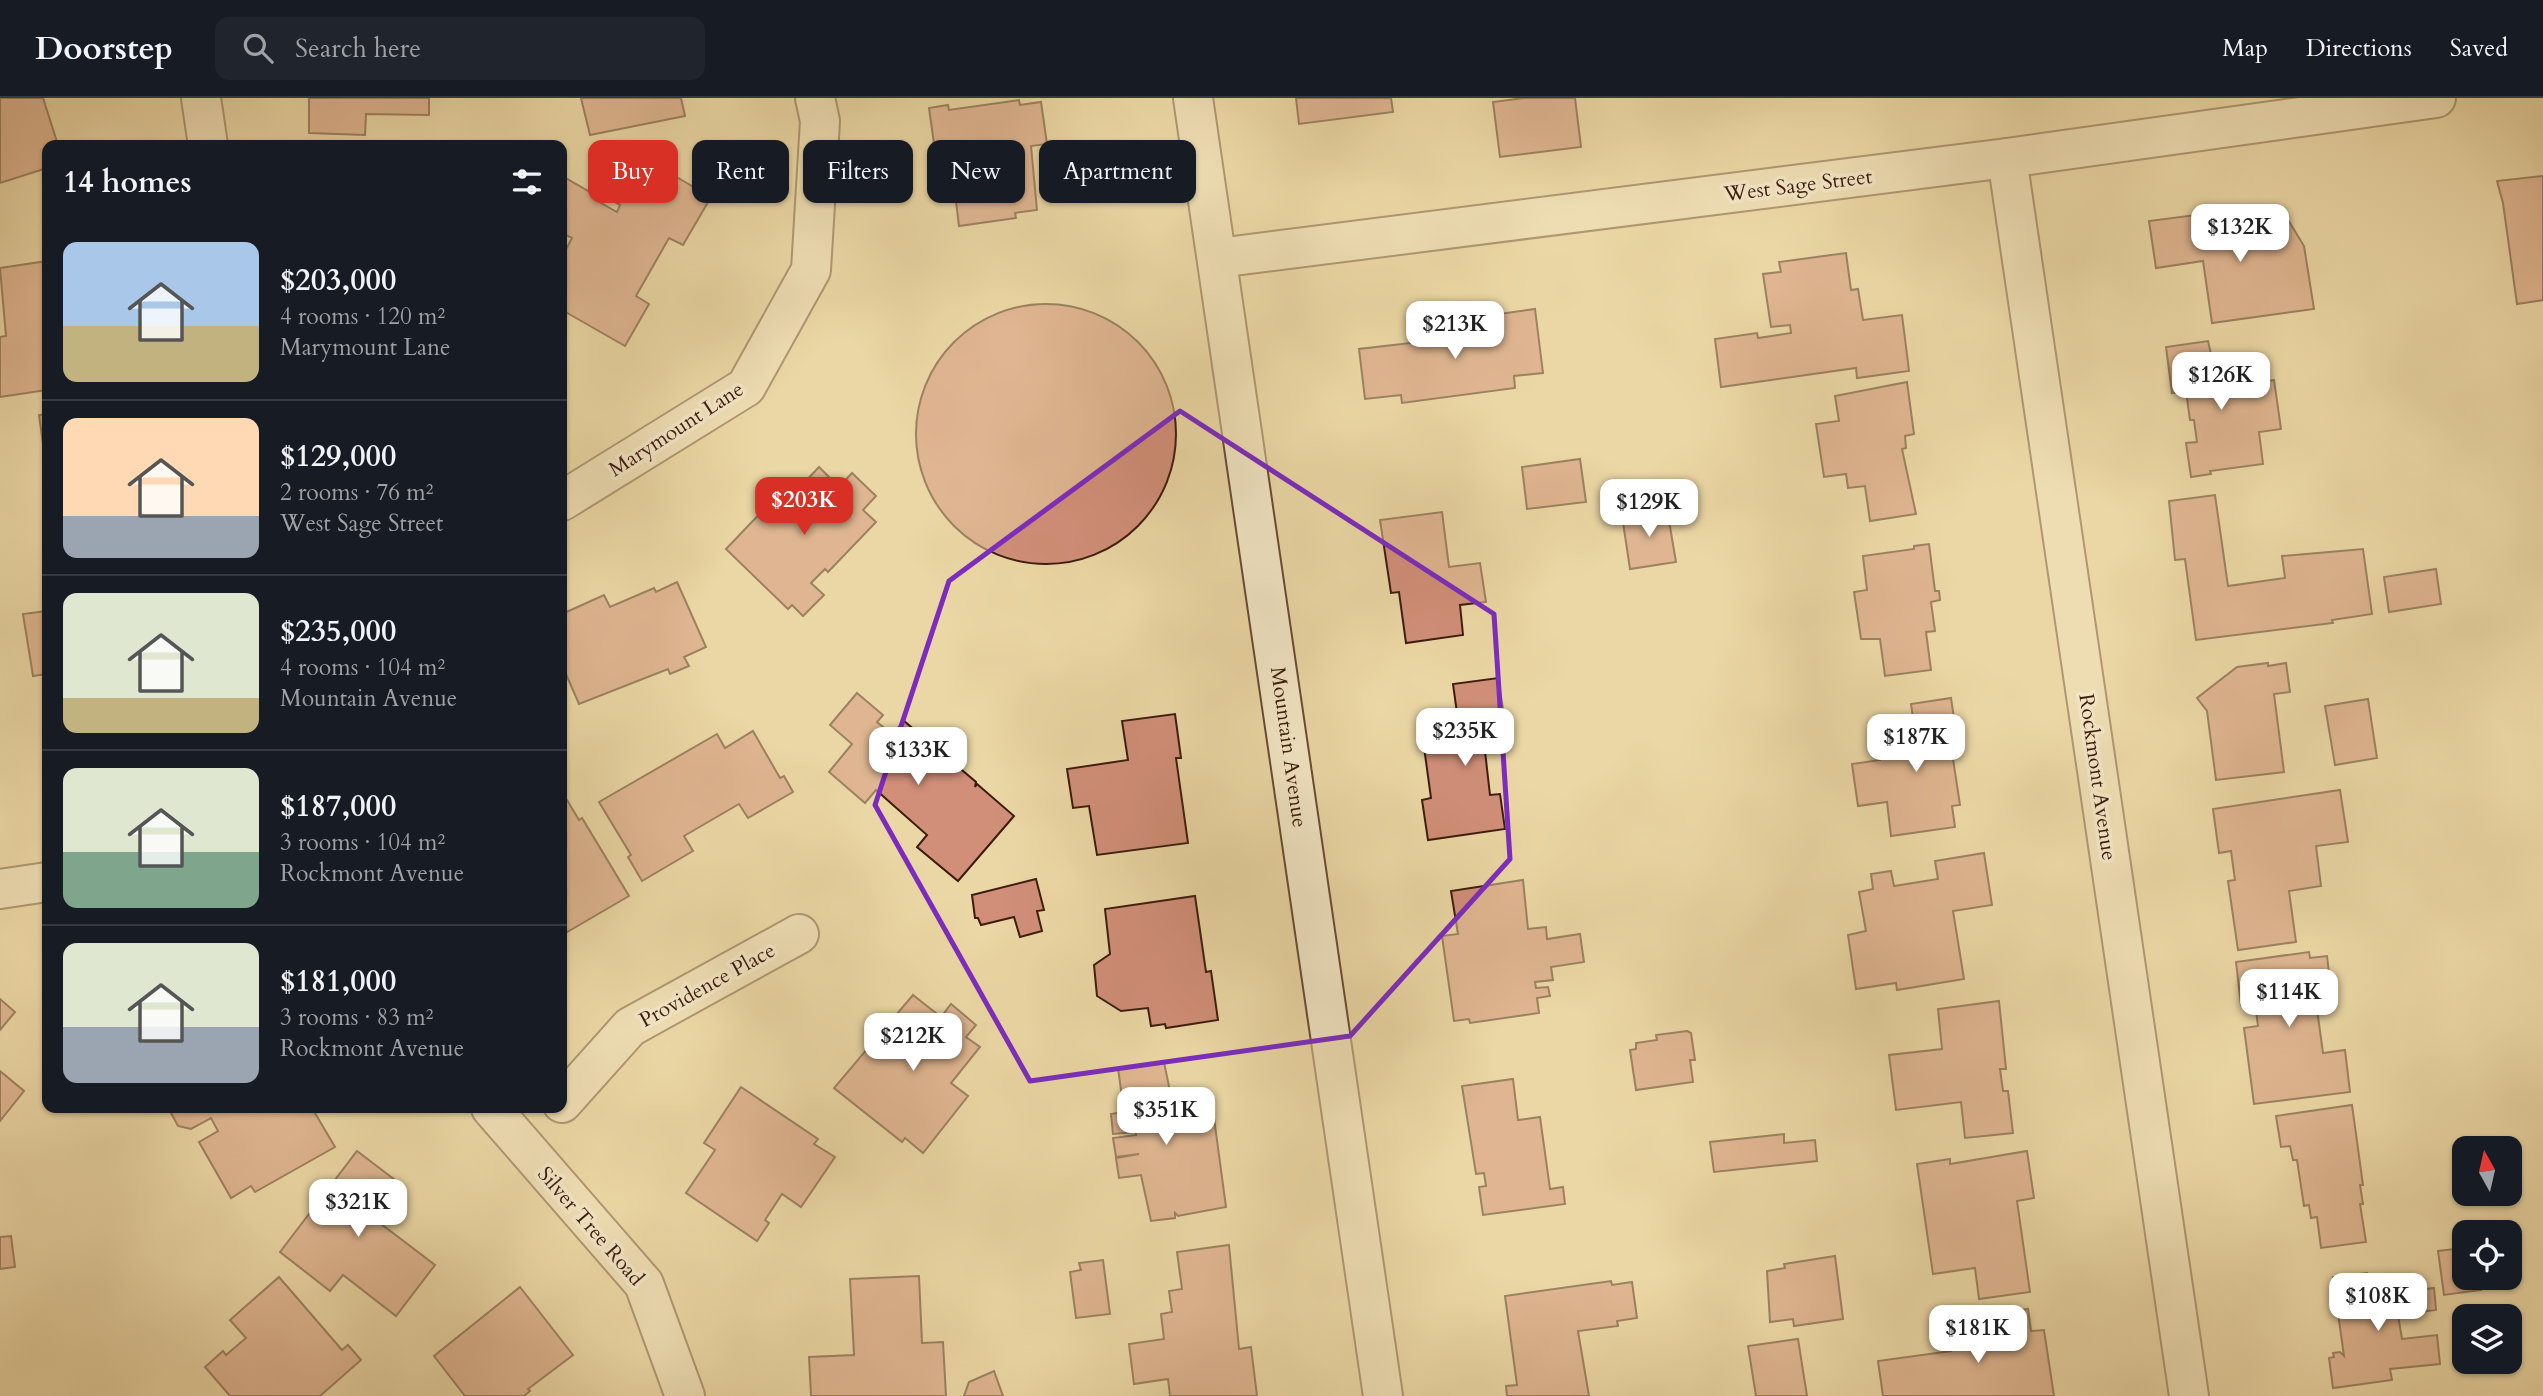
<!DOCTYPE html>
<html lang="en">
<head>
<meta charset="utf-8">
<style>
	:root { --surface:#171b24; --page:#20242c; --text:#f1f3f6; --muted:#9ea1a6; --line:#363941; --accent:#d93025 }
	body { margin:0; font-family:Cardo,serif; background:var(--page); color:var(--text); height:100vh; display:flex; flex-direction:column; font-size:26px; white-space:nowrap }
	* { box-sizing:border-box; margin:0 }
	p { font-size:23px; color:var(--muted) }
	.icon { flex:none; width:38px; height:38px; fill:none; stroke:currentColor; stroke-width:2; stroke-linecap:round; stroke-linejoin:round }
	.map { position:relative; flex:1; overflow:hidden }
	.side { position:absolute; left:42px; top:42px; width:525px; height:973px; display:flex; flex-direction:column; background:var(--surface); border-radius:14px; box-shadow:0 2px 5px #0004 }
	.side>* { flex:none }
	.banner { position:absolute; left:588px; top:42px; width:665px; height:63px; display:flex; gap:14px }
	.needle { width:46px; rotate:352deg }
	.tools { position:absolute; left:2452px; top:1038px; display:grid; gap:14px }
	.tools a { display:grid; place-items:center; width:70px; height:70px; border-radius:14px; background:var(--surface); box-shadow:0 2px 5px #0004; font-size:35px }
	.price { position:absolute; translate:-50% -60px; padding:0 16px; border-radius:14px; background:#fff; color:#222; font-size:23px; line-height:46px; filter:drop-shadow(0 2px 4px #0008) }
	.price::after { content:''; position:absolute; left:50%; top:42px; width:21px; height:16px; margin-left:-10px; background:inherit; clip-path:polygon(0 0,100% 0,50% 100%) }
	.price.current { background:var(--accent); color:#fff }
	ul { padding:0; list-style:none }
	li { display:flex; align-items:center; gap:21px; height:175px; padding:0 21px }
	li+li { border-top:2px solid var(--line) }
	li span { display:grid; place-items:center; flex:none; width:196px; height:140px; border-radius:14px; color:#555 }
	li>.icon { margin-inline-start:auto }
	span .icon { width:84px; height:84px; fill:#fffc; stroke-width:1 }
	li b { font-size:30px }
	h2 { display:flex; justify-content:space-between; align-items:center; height:84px; padding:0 21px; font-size:30px }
	.tag { padding:0 24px; border-radius:14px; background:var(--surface); box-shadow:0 2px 5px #0004; font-size:24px; line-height:63px }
	.tag.current { background:var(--accent); color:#fff }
	header { display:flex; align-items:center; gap:42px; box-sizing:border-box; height:98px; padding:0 35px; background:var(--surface); border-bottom:2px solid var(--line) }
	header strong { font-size:33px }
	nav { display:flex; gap:38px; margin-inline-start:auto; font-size:24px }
	.search { width:490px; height:63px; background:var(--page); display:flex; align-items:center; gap:18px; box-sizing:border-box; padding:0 24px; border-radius:14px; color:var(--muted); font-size:26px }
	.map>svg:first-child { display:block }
	.building { fill:#d18f79; stroke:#3d1c0f; stroke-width:2 }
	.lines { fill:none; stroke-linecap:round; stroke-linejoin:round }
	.minor-casing { stroke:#684b34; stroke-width:42 }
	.tertiary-casing { stroke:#684b34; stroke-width:42 }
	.minor { stroke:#f2e5c4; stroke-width:38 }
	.tertiary { stroke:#f2e5c4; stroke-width:38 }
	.marked { fill:none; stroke:#7b2cbf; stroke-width:5; stroke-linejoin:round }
	.labels { text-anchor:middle; stroke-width:7; stroke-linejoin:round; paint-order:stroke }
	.street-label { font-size:21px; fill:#3d1c0f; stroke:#f2e5c4 }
</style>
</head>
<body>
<header>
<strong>Doorstep</strong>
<div class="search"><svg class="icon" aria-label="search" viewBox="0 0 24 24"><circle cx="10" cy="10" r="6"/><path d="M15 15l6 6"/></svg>Search here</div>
<nav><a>Map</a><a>Directions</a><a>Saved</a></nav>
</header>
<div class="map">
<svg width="2543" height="1298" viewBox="0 0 2543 1298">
	<rect width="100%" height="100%" fill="#ebd7a5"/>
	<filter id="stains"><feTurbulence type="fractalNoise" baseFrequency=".00286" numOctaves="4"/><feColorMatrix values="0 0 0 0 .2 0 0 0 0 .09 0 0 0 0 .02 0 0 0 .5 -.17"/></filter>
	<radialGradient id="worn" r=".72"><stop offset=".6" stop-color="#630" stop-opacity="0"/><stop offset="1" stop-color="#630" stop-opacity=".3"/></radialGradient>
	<g class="building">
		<path d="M0,0H43L58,47H47V70L0,85Z"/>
		<path d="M309,0H429V17L366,16L365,37L309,35Z"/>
		<path d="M581,0H681L685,18L590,37Z"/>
		<path d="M1296,0H1391L1393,14L1299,26Z"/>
		<path d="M1524,0H1575L1581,49L1500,59L1493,4Z"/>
		<path d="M1019,2L1020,7L1041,4L1047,46L1031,48L1037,112L1015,115L1016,120L959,128L953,79L939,81L929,10L948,7L949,12Z"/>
		<path d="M635,55L711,99L683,147L669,140L636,198L649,206L625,248L562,212V159L572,140L562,135V78L602,101L601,105L617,114L620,107L602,97L623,60L630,64Z"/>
		<path d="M2543,78V202L2517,206L2503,105L2497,83Z"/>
		<path d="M2203,116L2205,129L2287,120L2304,148L2314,211L2212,225L2203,163L2156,170L2149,123Z"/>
		<path d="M1846,155L1851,192L1858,191L1863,222L1902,217L1909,273L1857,280L1856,270L1721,289L1715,241L1757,235L1758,240L1791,235L1790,227L1771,229L1763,176L1781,174L1779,164Z"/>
		<path d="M47,163V292L0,299V239L6,238L0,170Z"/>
		<circle cx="1046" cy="336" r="130"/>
		<path d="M1535,211L1543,275L1514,278L1515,290L1402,305L1401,297L1365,301L1359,251L1420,244L1418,236L1493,227L1492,217Z"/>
		<path d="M2208,243L2219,291L2274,282L2281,331L2259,334L2263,366L2210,373L2211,376L2191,379L2186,345L2197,344L2194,322H2190L2186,293L2172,295L2166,249Z"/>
		<path d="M1907,284L1914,336L1905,338L1906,350L1902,351L1916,416L1870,423L1865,388L1848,390L1846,376L1824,379L1816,326L1839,323L1835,298Z"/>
		<path d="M47,316V352L44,353L39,317Z"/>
		<path d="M1580,361L1586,404L1527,411L1522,369Z"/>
		<path d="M819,369L839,389L852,375L876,398L863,412L876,424L828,474L825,471L811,485L824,497L803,518L792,507L788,511L726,451L768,407L765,405L777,392L788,402Z"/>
		<path d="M2215,397L2228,488L2285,480L2282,458L2363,451L2372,516L2332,522L2333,525L2196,542L2185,461L2175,462L2169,403Z"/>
		<path d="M1667,411L1676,464L1630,471L1622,418Z"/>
		<path d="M1442,414L1449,469L1480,465L1486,504L1460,507L1463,537L1406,545L1399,494L1391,495L1380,422Z"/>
		<path d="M1929,446L1935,493H1939L1940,502L1931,504L1935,533L1926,534L1931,572L1885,578L1880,541H1861L1854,494L1867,492L1863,458L1914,451V448Z"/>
		<path d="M2436,471L2441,506L2389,514L2384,479Z"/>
		<path d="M677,484L706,549L684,559L689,568L670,576L668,571L579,606L562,567V516L604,497L610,509L654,490L656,494Z"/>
		<path d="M47,513V576L33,578L23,516Z"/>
		<path d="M2268,565V568L2286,565L2290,594L2274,596L2284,674L2216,682L2207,613L2197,600L2237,569Z"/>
		<path d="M1498,580L1505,623L1482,627L1490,697L1500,696L1505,731L1428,742L1422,702L1431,700L1424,649L1461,644L1453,586Z"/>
		<path d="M857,595L883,617L877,624L892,636L904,623L976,684L975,689L977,686L1014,718L958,783L917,749L927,737L876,692L865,705L829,674L852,646L830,627Z"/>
		<path d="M1951,600L1958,647L1951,648L1960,707L1952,708L1955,729L1891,738L1887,704L1858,708L1852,666L1880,662L1879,652L1917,647L1911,606Z"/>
		<path d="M2368,601L2377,660L2335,667L2325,608Z"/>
		<path d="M1175,616L1181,660H1176L1188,745L1097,757L1089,708L1073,710L1067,671L1128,662L1122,623Z"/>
		<path d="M753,633L780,680L784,678L793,694L748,720L739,706L684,738L693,753L642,783L628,759L631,757L599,704L717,636L725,650Z"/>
		<path d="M2340,692L2348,744L2316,748L2321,788L2289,793L2296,844L2238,852L2228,783L2235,782L2231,753L2219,755L2213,711Z"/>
		<path d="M567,702L579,722L582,720L629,798L562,837V705Z"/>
		<path d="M1984,755L1992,807L1953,813L1964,881L1897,892L1896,885L1856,891L1848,837L1866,833L1859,794L1873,791L1871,776L1891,773L1894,788L1938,781L1935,763Z"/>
		<path d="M1036,781L1044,812L1037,813L1042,833L1020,839L1014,819L981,827L978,820H975L972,797Z"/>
		<path d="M1523,782L1528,831L1546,829L1547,841L1580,836L1584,864L1551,869L1553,882L1535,884L1536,890L1548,889L1550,898L1537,900L1539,915L1470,925L1469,921L1454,923L1442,838L1458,836L1451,793Z"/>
		<path d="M1195,798L1206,874L1211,873L1218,922L1166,930L1165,926L1151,928L1148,910L1121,913L1097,898L1094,867L1110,856L1105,811Z"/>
		<path d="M2309,854L2310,860L2327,858L2332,901L2316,904L2323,955L2345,952L2350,994L2254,1006L2244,930L2258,928L2255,905L2241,907L2236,864Z"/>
		<path d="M913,897L941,919L951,906L976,927L966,939L980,949L951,985L968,998L923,1055L905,1040L902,1044L834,990Z"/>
		<path d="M0,901L15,914L0,932Z"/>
		<path d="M1999,903L2006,971H2000L2003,993H2008L2013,1035L1965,1040L1961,1004L1896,1012L1889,957L1942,951L1938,911Z"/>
		<path d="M1687,933L1691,935L1695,962H1690L1693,984L1636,992L1630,952L1636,951V945L1657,942L1656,937Z"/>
		<path d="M1164,964L1176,1023L1214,1020L1226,1109L1178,1118L1175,1115V1120L1151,1123L1141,1077L1119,1080L1116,1060L1139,1056L1116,1059L1113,1040L1136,1037V1034L1113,1036L1111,1016L1124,1014L1118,970Z"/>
		<path d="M0,973L24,993L0,1023Z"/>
		<path d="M1513,981L1518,1022L1540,1019L1550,1091L1563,1089L1565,1106L1483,1117L1479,1089L1486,1088L1484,1075L1476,1076L1462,988Z"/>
		<path d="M741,989L818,1041L814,1046L835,1059L801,1109L782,1096L765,1122L769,1125L757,1143L686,1095L715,1052L704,1045Z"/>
		<path d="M2352,1007L2363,1087H2360L2363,1106H2360L2366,1144L2321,1150L2317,1119L2311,1120L2309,1107L2304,1108L2297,1062H2293L2290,1048L2281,1049L2276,1018Z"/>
		<path d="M173,1010H312L335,1049L255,1094L251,1088L231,1100L199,1044L218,1033L211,1020L191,1031L178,1028L171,1015Z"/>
		<path d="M1784,1036V1045L1815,1042L1817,1063L1714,1074L1710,1044Z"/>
		<path d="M357,1053L399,1085L372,1119L435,1167L396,1218L343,1177L330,1193L280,1154Z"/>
		<path d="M2027,1053L2034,1100L2017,1103L2030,1194L1979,1201L1975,1170L1933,1176L1917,1066L1950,1061V1066Z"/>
		<path d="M11,1138L15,1169L0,1171V1139Z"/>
		<path d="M1229,1147L1239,1251L1251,1249L1257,1298H1170L1168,1281L1134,1286L1129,1246L1164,1241L1161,1216L1172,1214L1169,1193L1182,1191L1177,1154Z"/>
		<path d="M2464,1150V1180H2479L2481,1192L2444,1197L2438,1153Z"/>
		<path d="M1835,1158L1843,1221L1794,1228L1793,1221L1770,1224L1767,1173L1785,1170L1784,1166Z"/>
		<path d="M1103,1162L1110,1216L1076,1220L1070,1174L1081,1172L1079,1165Z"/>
		<path d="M2367,1175L2371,1199L2434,1190L2436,1212L2398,1217L2402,1241L2437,1237L2440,1266L2390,1271L2392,1282L2333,1290L2329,1260L2334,1259L2333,1255L2340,1254L2344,1258L2333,1179Z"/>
		<path d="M919,1178L922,1245L943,1244L946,1298H811L809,1259L854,1257L850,1181Z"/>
		<path d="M279,1179L342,1252L348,1247L361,1262L320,1298H230L205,1269L223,1253L226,1257L246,1240L230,1222Z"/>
		<path d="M1611,1183L1612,1187L1632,1184L1637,1220L1617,1223L1618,1228L1578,1233L1589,1298H1507L1506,1288L1517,1287L1505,1198Z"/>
		<path d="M520,1189L573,1257L528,1291L530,1293L524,1298H465L434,1258Z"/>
		<path d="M2028,1211L2031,1233L2044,1232L2054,1298H1883L1878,1263L1951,1253L1955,1247L1982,1243L1981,1241L1989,1239L1986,1217Z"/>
		<path d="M1798,1241L1807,1298H1756L1748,1248Z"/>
		<path d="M994,1273L1003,1298H964L969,1284Z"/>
	</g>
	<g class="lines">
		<g class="minor-casing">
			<g id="minor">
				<path d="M201,0L208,47"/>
				<path d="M2007,60L2189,1298"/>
				<path d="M1218,160L2007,60L2436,0"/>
				<path d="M562,403L746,289L811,172L820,23L815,0"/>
				<path d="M0,791L47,784"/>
				<path d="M562,1005L630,929L799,836"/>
				<path d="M491,1010L644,1186L685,1298"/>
			</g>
		</g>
		<g class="tertiary-casing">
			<path id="tertiary" d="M1193,0L1383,1298"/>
		</g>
		<use href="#minor" class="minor"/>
		<use href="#tertiary" class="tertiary"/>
	</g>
	<path d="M0 0H2543V1298H0ZM1180,313L1494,516L1510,761L1350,938L1030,983L875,707L949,483Z" fill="#ebd7a5" fill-opacity=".55" fill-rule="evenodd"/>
	<path class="marked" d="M1180,313L1494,516L1510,761L1350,938L1030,983L875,707L949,483Z"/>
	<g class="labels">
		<g class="street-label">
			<text transform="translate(1798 87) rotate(-7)" y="7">West Sage Street</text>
			<text transform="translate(676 331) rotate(-33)" y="7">Marymount Lane</text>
			<text transform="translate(1289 649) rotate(82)" y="7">Mountain Avenue</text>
			<text transform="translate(2098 679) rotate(82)" y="7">Rockmont Avenue</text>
			<text transform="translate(707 887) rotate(-29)" y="7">Providence Place</text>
			<text transform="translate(591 1128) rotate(49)" y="7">Silver Tree Road</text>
		</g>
	</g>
	<rect width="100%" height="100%" filter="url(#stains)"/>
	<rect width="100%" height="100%" fill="url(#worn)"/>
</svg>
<div class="tools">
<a><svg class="needle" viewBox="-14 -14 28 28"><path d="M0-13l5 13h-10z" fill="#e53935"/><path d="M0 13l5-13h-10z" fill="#9ea1a6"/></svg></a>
<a><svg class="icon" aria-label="locate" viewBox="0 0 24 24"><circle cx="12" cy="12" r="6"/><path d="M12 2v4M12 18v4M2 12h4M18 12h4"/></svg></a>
<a><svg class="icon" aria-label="layers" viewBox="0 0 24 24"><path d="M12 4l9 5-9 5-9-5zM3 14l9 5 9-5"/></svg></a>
</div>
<b class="price" style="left:2240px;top:166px">$132K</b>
<b class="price" style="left:1455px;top:263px">$213K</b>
<b class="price" style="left:2221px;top:314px">$126K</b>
<b class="price current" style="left:804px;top:439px">$203K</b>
<b class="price" style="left:1649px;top:441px">$129K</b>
<b class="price" style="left:1465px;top:670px">$235K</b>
<b class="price" style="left:1916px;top:676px">$187K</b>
<b class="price" style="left:918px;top:689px">$133K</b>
<b class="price" style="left:2289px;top:931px">$114K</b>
<b class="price" style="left:913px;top:975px">$212K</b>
<b class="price" style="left:1166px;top:1049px">$351K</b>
<b class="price" style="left:358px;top:1141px">$321K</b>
<b class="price" style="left:2378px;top:1235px">$108K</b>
<b class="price" style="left:1978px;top:1267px">$181K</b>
<div class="banner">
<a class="tag current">Buy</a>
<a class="tag">Rent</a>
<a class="tag">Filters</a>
<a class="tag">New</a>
<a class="tag">Apartment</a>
</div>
<section class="side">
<h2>14 homes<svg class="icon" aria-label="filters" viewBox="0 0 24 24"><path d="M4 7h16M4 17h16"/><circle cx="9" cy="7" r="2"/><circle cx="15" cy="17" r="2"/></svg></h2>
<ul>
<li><span style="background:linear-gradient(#a9c7e8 60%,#c2b280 0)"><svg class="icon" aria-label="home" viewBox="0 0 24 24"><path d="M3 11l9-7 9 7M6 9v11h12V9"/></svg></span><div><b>$203,000</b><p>4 rooms · 120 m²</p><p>Marymount Lane</p></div></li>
<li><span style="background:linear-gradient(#ffd9b3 70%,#9aa5b1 0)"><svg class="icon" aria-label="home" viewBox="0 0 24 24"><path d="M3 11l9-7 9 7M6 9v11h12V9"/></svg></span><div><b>$129,000</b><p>2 rooms · 76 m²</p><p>West Sage Street</p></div></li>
<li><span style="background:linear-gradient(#dfe7d0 75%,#c2b280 0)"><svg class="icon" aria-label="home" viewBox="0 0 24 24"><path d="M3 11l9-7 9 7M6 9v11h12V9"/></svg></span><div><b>$235,000</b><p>4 rooms · 104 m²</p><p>Mountain Avenue</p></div></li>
<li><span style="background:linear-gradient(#dfe7d0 60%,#7fa58c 0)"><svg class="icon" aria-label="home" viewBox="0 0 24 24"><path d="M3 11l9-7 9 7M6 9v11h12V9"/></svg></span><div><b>$187,000</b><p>3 rooms · 104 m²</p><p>Rockmont Avenue</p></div></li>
<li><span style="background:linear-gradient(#dfe7d0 60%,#9aa5b1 0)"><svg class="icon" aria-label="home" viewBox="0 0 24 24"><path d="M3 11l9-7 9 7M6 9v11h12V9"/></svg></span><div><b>$181,000</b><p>3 rooms · 83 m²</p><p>Rockmont Avenue</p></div></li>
</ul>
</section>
</div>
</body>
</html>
